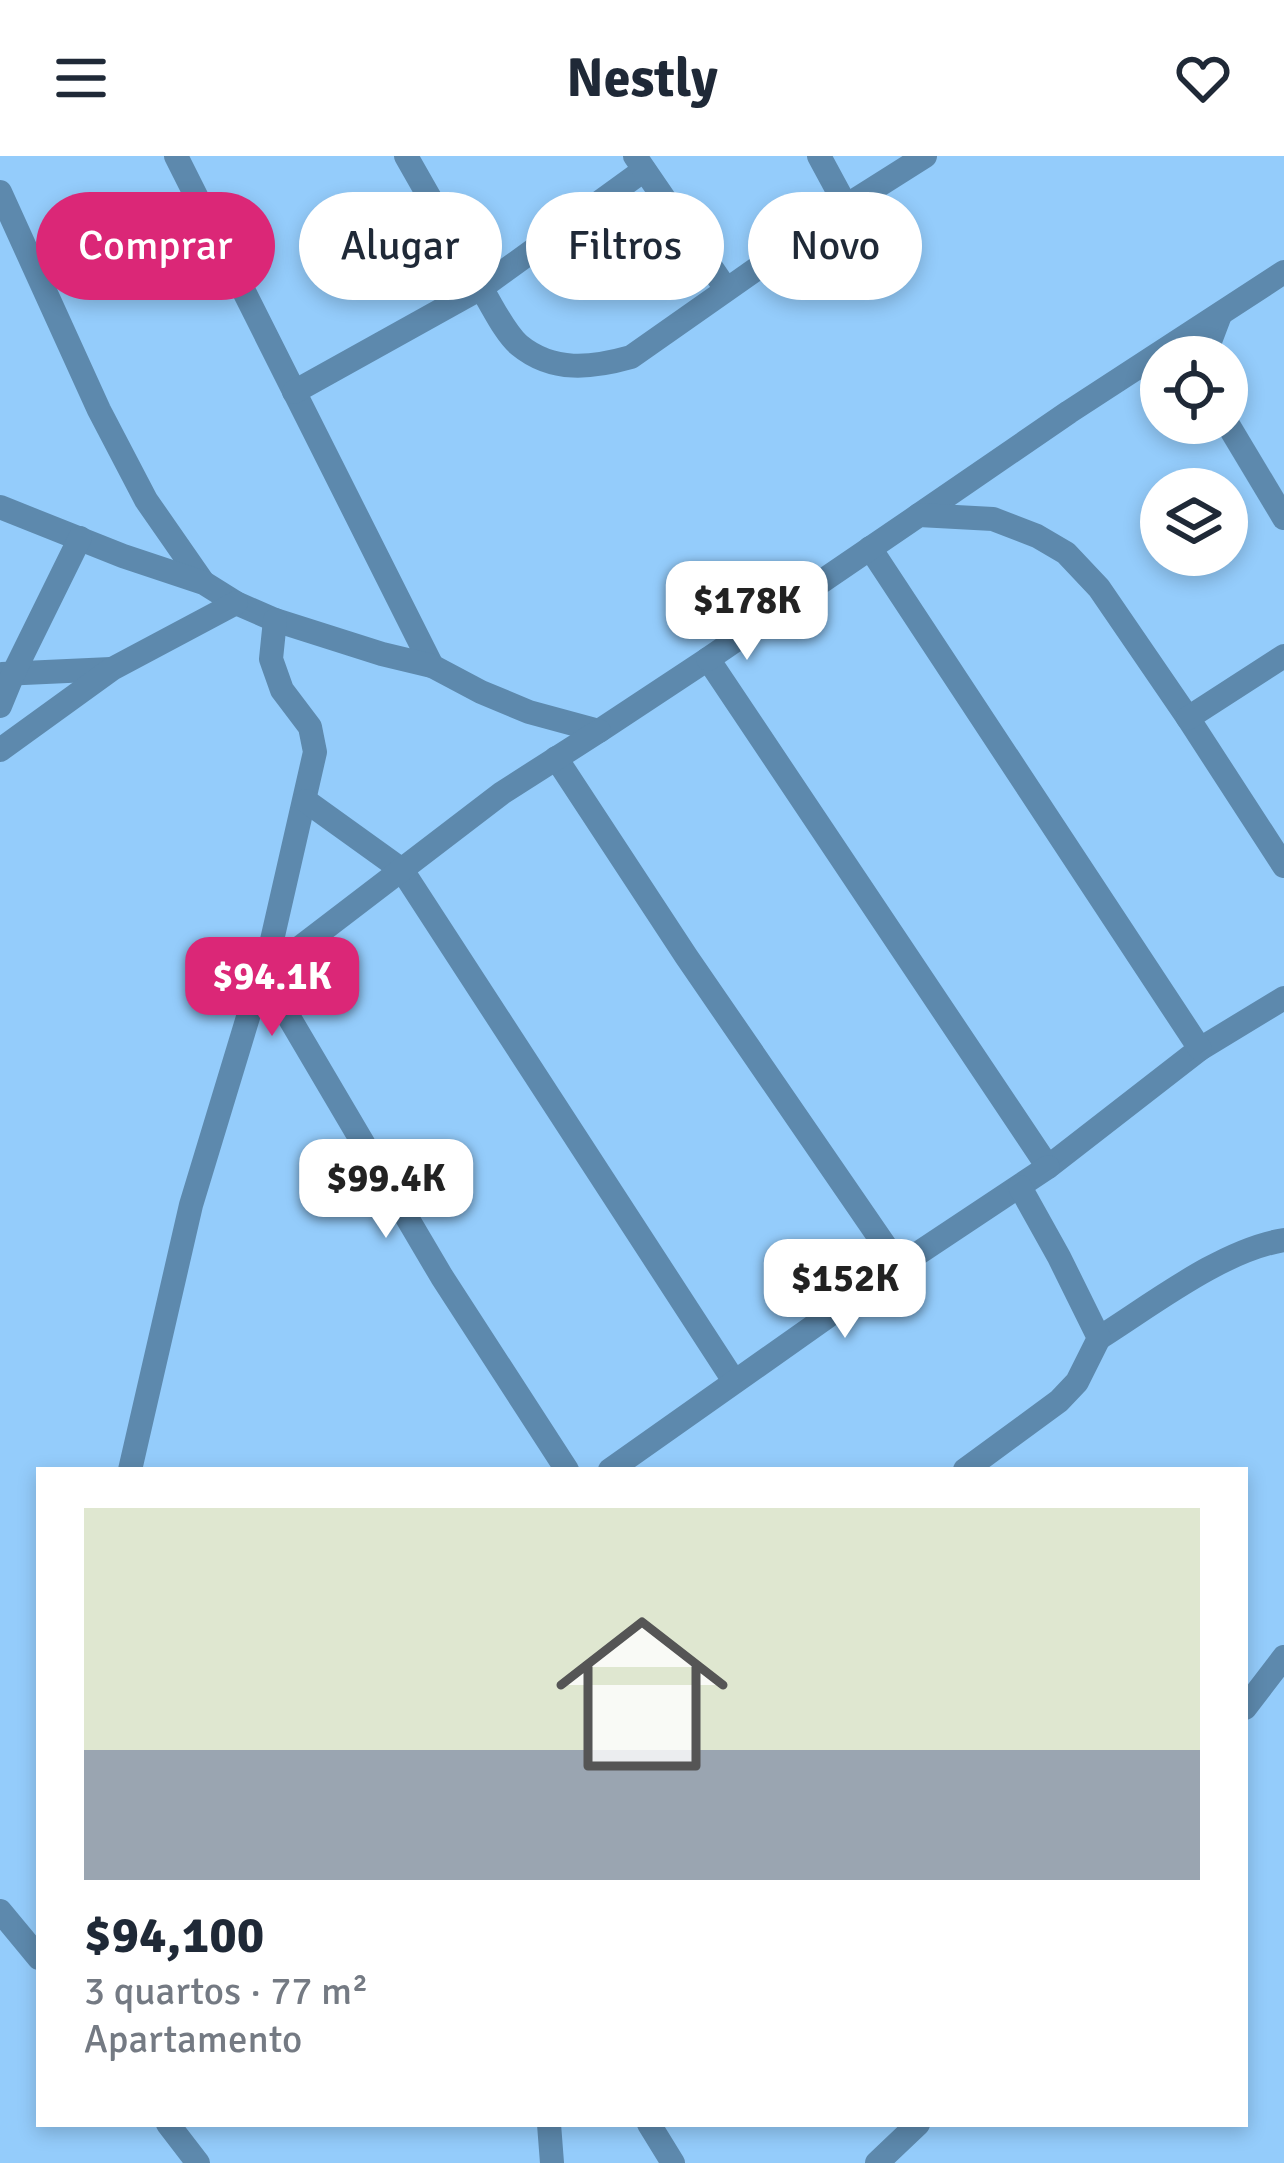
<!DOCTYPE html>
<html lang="pt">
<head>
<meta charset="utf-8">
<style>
	:root { --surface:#fff; --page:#f6f6f7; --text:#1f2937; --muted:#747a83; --accent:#db2777 }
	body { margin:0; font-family:Signika,sans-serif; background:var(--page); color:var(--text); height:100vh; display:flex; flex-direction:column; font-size:45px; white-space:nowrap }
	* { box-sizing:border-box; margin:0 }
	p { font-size:39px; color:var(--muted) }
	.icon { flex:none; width:66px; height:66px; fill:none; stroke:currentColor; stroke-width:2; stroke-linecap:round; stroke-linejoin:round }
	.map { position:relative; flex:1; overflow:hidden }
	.details { position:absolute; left:36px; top:1311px; width:1212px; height:660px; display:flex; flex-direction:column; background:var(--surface); border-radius:0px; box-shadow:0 6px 18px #0003 }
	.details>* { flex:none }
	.banner { position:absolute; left:36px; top:36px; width:1212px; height:108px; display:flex; gap:24px }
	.controls { position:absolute; left:1140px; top:180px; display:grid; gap:24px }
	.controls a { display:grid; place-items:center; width:108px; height:108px; border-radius:50%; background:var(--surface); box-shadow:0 6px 18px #0003; font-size:60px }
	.price { position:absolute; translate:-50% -102px; padding:0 27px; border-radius:24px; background:#fff; color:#222; font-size:39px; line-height:78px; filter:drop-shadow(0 3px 6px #0008) }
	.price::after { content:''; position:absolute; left:50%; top:72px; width:36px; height:27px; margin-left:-18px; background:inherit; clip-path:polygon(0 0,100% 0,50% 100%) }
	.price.current { background:var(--accent); color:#fff }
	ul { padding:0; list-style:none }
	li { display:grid; align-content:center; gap:24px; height:636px; padding:0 48px }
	li span { display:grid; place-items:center; height:372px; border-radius:0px; color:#555 }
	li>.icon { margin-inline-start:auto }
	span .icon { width:216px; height:216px; fill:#fffc; stroke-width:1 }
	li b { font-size:51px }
	.tag { padding:0 42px; border-radius:54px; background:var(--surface); box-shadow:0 6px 18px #0003; font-size:42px; line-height:108px }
	.tag.current { background:var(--accent); color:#fff }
	header { display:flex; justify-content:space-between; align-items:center; height:156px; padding:0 48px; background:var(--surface); font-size:54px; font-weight:700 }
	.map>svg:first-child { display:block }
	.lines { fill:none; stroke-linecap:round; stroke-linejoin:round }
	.street { stroke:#5d89ad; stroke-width:24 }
</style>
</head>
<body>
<header><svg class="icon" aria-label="menu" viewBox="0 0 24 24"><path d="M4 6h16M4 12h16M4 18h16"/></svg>Nestly<svg class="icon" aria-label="heart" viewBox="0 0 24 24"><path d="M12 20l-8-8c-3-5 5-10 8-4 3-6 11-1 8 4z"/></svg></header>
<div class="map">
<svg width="1284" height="2007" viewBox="0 0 1284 2007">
	<rect width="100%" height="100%" fill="#94ccfb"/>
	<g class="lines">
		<g class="street">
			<path d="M176,0L432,510"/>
			<path d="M406,0L481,132L644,14"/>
			<path d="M635,0L726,133"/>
			<path d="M819,0L846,50"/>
			<path d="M0,36L99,254L146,344L203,426"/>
			<path d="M1208,201L1209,188L1220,159"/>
			<path d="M294,236L481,132C492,149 504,176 519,189C553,217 592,212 631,201L846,50L925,0"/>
			<path d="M1227,267L1284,362"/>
			<path d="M0,351L123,400L204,427L236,447L275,464L382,498L432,510L481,536L529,556L599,575L708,503L1048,1011L1200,893L1284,842"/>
			<path d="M919,359L1069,256L1284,116"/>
			<path d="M870,392L1200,893"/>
			<path d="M275,464L271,503L282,534L310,571L315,596L264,819L442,1121L567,1314"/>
			<path d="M708,503L919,359L993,363L1037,380L1066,397L1099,432L1188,562L1284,710"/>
			<path d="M2,518L111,513"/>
			<path d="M0,550L14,516L80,382"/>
			<path d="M1188,562L1284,500"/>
			<path d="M0,594L112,513L236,447"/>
			<path d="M556,602L686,800L899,1110"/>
			<path d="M306,645L402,714L734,1225"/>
			<path d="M1099,1182C1153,1148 1222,1094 1284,1084"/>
			<path d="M130,1314L191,1049L252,848L264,819L502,637L599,575"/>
			<path d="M610,1314L899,1110L1048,1011"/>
			<path d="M965,1314L1059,1245L1077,1226L1099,1182L1059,1101L1020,1031"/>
			<path d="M1245,1552L1284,1501"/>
			<path d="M0,1755L39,1802"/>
			<path d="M168,1968L198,2007"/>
			<path d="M549,1968L552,2007"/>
			<path d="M649,1968L673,2007"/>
			<path d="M877,2007L918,1968"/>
		</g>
	</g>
</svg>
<div class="controls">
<a><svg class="icon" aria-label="locate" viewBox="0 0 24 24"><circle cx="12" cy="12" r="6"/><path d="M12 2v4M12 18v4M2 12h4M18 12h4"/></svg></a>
<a><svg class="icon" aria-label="layers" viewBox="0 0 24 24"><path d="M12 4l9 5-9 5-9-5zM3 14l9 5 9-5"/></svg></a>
</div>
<b class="price" style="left:747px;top:507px">$178K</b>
<b class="price current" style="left:272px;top:883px">$94.1K</b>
<b class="price" style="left:386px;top:1085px">$99.4K</b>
<b class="price" style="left:845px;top:1185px">$152K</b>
<div class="banner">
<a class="tag current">Comprar</a>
<a class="tag">Alugar</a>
<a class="tag">Filtros</a>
<a class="tag">Novo</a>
</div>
<section class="details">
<ul>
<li><span style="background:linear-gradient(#dfe7d0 65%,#9aa5b1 0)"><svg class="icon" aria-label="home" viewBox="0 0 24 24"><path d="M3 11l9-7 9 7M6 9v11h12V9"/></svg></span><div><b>$94,100</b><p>3 quartos · 77 m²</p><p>Apartamento</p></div></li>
</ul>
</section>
</div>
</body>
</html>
